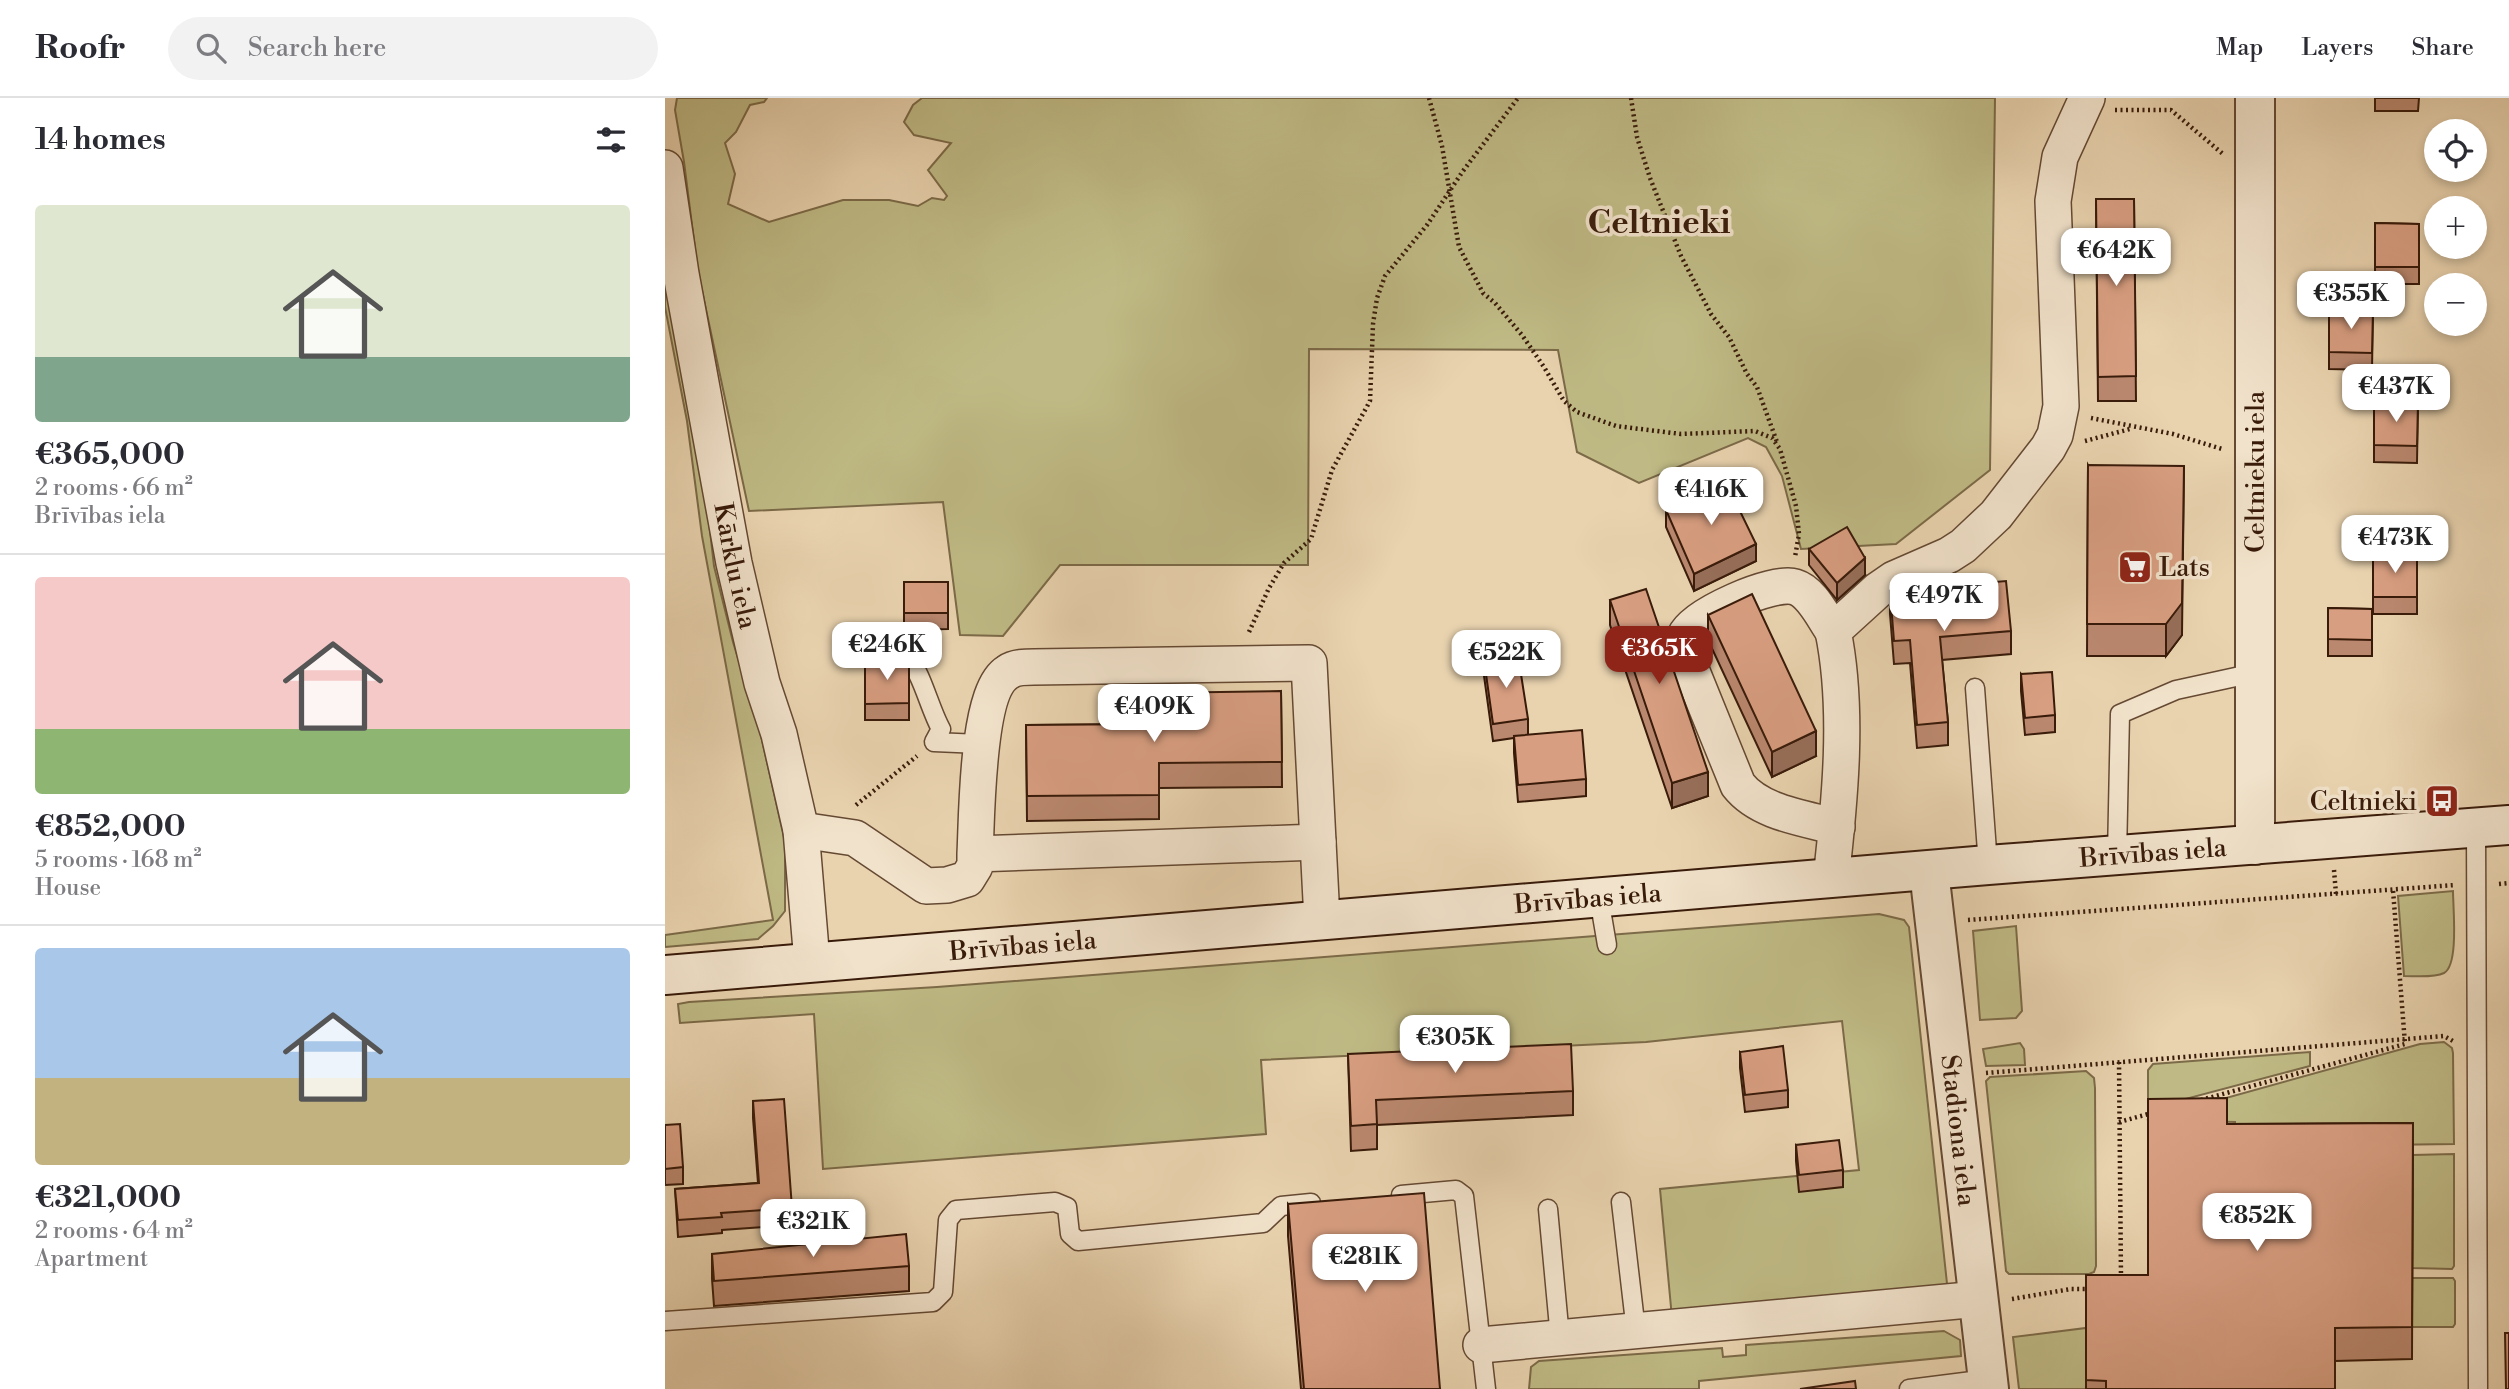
<!DOCTYPE html>
<html lang="en">
<head>
<meta charset="utf-8">
<style>
	:root { --surface:#fff; --page:#f2f2f3; --text:#2b2b33; --muted:#7c7c81; --line:#e1e1e2; --accent:#8f2418 }
	body { margin:0; font-family:"Libre Bodoni",serif; background:var(--page); color:var(--text); height:100vh; display:flex; flex-direction:column; font-size:26px; white-space:nowrap }
	* { box-sizing:border-box; margin:0 }
	p { font-size:23px; color:var(--muted) }
	.icon { flex:none; width:38px; height:38px; fill:none; stroke:currentColor; stroke-width:2; stroke-linecap:round; stroke-linejoin:round }
	.map { position:relative; flex:1; overflow:hidden }
	.side { display:flex; flex-direction:column; background:var(--surface); width:665px }
	.side>* { flex:none }
	.controls { position:absolute; left:1759px; top:21px; display:grid; gap:14px }
	.controls a { display:grid; place-items:center; width:63px; height:63px; border-radius:50%; background:var(--surface); box-shadow:0 4px 10px #0003; font-size:35px }
	.price { position:absolute; translate:-50% -60px; padding:0 16px; border-radius:14px; background:#fff; color:#222; font-size:23px; line-height:46px; filter:drop-shadow(0 2px 4px #0008) }
	.price::after { content:''; position:absolute; left:50%; top:42px; width:21px; height:16px; margin-left:-10px; background:inherit; clip-path:polygon(0 0,100% 0,50% 100%) }
	.price.active { background:var(--accent); color:#fff }
	ul { padding:0; list-style:none }
	li { display:grid; align-content:center; gap:14px; height:371px; padding:0 35px }
	li+li { border-top:2px solid var(--line) }
	li span { display:grid; place-items:center; height:217px; border-radius:7px; color:#555 }
	li>.icon { margin-inline-start:auto }
	span .icon { width:126px; height:126px; fill:#fffc; stroke-width:1 }
	li b { font-size:30px }
	h2 { display:flex; justify-content:space-between; align-items:center; height:84px; padding:0 35px; font-size:30px }
	header { display:flex; align-items:center; gap:42px; box-sizing:border-box; height:98px; padding:0 35px; background:var(--surface); border-bottom:2px solid var(--line) }
	header strong { font-size:33px }
	nav { display:flex; gap:38px; margin-inline-start:auto; font-size:24px }
	.search { width:490px; height:63px; background:var(--page); display:flex; align-items:center; gap:18px; box-sizing:border-box; padding:0 24px; border-radius:38px; color:var(--muted); font-size:26px }
	main { display:flex; flex:1; min-height:0 }
	.map>svg:first-child { display:block }
	.green { fill:#bfba85; stroke:#7c6a48; stroke-width:2 }
	.lines { fill:none; stroke-linecap:round; stroke-linejoin:round }
	.service-casing { stroke:#654933; stroke-width:21 }
	.minor-casing { stroke:#654933; stroke-width:38 }
	.tertiary-casing { stroke:#654933; stroke-width:42 }
	.secondary-casing { stroke:#391b0a; stroke-width:42 }
	.path { stroke:#391b0a; stroke-width:4.5; stroke-dasharray:2 3.5; stroke-linecap:butt }
	.service { stroke:#f1e2cb; stroke-width:18 }
	.minor { stroke:#f1e2cb; stroke-width:35 }
	.tertiary { stroke:#f1e2cb; stroke-width:38 }
	.secondary { stroke:#f1e2cb; stroke-width:38 }
	.wall { fill:#ba886f; stroke:#391b0a; stroke-width:2 }
	.shaded-wall { fill:#976f5a; stroke:#391b0a; stroke-width:2 }
	.building { fill:#d89e81; stroke:#391b0a; stroke-width:2 }
	.labels { text-anchor:middle; stroke-width:7; stroke-linejoin:round; paint-order:stroke }
	.street-label { font-size:26px; fill:#391b0a; stroke:#f1e2cb }
	.poi-label { font-size:26px; fill:#391b0a; stroke:#f1e2cb; text-anchor:start }
	.district-label { font-size:33px; font-weight:bold; fill:#391b0a; stroke:#f1e2cb }
</style>
</head>
<body>
<header>
<strong>Roofr</strong>
<div class="search"><svg class="icon" aria-label="search" viewBox="0 0 24 24"><circle cx="10" cy="10" r="6"/><path d="M15 15l6 6"/></svg>Search here</div>
<nav><a>Map</a><a>Layers</a><a>Share</a></nav>
</header>
<main>
<section class="side">
<h2>14 homes<svg class="icon" aria-label="filters" viewBox="0 0 24 24"><path d="M4 7h16M4 17h16"/><circle cx="9" cy="7" r="2"/><circle cx="15" cy="17" r="2"/></svg></h2>
<ul>
<li><span style="background:linear-gradient(#dfe7d0 70%,#7fa58c 0)"><svg class="icon" aria-label="home" viewBox="0 0 24 24"><path d="M3 11l9-7 9 7M6 9v11h12V9"/></svg></span><div><b>€365,000</b><p>2 rooms · 66 m²</p><p>Brīvības iela</p></div></li>
<li><span style="background:linear-gradient(#f6c9c9 70%,#8fb573 0)"><svg class="icon" aria-label="home" viewBox="0 0 24 24"><path d="M3 11l9-7 9 7M6 9v11h12V9"/></svg></span><div><b>€852,000</b><p>5 rooms · 168 m²</p><p>House</p></div></li>
<li><span style="background:linear-gradient(#a9c7e8 60%,#c2b280 0)"><svg class="icon" aria-label="home" viewBox="0 0 24 24"><path d="M3 11l9-7 9 7M6 9v11h12V9"/></svg></span><div><b>€321,000</b><p>2 rooms · 64 m²</p><p>Apartment</p></div></li>
</ul>
</section>
<div class="map">
<svg width="1844" height="1291" viewBox="0 0 1844 1291">
	<rect width="100%" height="100%" fill="#e9d3af"/>
	<filter id="stains"><feTurbulence type="fractalNoise" baseFrequency=".00286" numOctaves="4"/><feColorMatrix values="0 0 0 0 .2 0 0 0 0 .09 0 0 0 0 .02 0 0 0 .5 -.17"/></filter>
	<radialGradient id="worn" r=".72"><stop offset=".6" stop-color="#630" stop-opacity="0"/><stop offset="1" stop-color="#630" stop-opacity=".3"/></radialGradient>
	<g class="green">
		<path d="M12,0H102L99,4L85,7L71,34L60,45L70,76L63,106L104,124L178,102H224L253,108L267,100L279,102L282,98L263,72L286,45L249,37L239,24L248,7L257,0H1330L1325,372L1231,446L1136,451L1117,378L1101,349L1083,340L974,385L912,354L893,252L644,251L643,467H395L338,538L295,537L278,404L84,413L33,174L19,64L10,12Z"/>
		<path d="M0,182L40,389L49,468L68,544L94,629L120,744V813L108,828L93,841L0,849V837L108,822L37,438L22,323L0,209Z"/>
		<path d="M1788,793C1788,810 1794,867 1779,875C1769,880 1751,878 1739,878L1733,798Z"/>
		<path d="M1214,816L1239,822L1244,829L1283,1195L1007,1220L995,1091L1194,1072L1177,923L981,944L596,962L601,1036L158,1071L149,916L15,925L13,906L24,904L272,889Z"/>
		<path d="M1351,828L1357,913L1351,920L1315,922L1308,833Z"/>
		<path d="M1779,944L1787,950L1788,955L1789,1046L1571,1049L1570,1024L1482,1022L1755,946Z"/>
		<path d="M1355,945L1359,951L1360,967L1321,968L1318,951Z"/>
		<path d="M1645,954V968L1483,1011V972L1488,966Z"/>
		<path d="M1421,973L1429,980L1430,990L1431,1168L1429,1174L1424,1176H1344L1341,1173L1321,983L1325,979Z"/>
		<path d="M1789,1056V1168L1787,1171L1747,1170L1748,1057Z"/>
		<path d="M1747,1180H1788L1790,1183V1226L1788,1229H1747Z"/>
		<path d="M1421,1230V1291H1354L1348,1239Z"/>
		<path d="M1279,1233L1295,1242L1296,1258L1034,1283V1291H864L866,1269L874,1263L1057,1250L1058,1259L1081,1257V1247Z"/>
	</g>
	<g class="lines">
		<g class="service-casing">
			<g id="service">
				<path d="M229,558C235,559 240,559 245,563C256,574 266,614 276,631L269,644L315,646"/>
				<path d="M1310,590L1323,767"/>
				<path d="M1811,730L1813,1291"/>
				<path d="M1452,758L1455,616L1511,592L1589,575"/>
				<path d="M934,800L942,847"/>
				<path d="M736,1097L791,1092L799,1098L821,1291"/>
				<path d="M956,1104L971,1233"/>
				<path d="M883,1111L895,1240"/>
				<path d="M0,1223L268,1204L278,1194L283,1122L291,1112L390,1104L402,1109L405,1136L413,1143L598,1125L616,1108L646,1105"/>
				<path d="M1244,1291L1323,1281"/>
			</g>
		</g>
		<g class="minor-casing">
			<g id="minor">
				<path id="s1" d="M0,70L16,176L69,465L97,585L114,636L136,732L147,864"/>
				<path d="M1168,533C1158,519 1147,494 1130,489C1108,482 1029,517 1020,538C1017,545 1019,553 1021,559L1073,687C1095,715 1139,720 1172,729"/>
				<path d="M136,732L190,740L261,788L282,787L302,781L310,768V756C312,720 311,593 343,574C350,569 361,569 369,569L644,565L653,744L310,756"/>
				<path d="M653,744L657,822"/>
				<path d="M1166,781C1175,702 1184,611 1168,533L1213,492L1229,481L1284,457L1298,448L1331,417L1383,350L1390,337L1396,308L1388,103L1395,59L1422,0"/>
				<path d="M816,1247L1314,1201"/>
			</g>
		</g>
		<g class="tertiary-casing">
			<g id="tertiary">
				<path d="M1590,747V0"/>
				<path id="s2" d="M1264,773L1324,1291"/>
			</g>
		</g>
		<g class="secondary-casing">
			<g id="secondary">
				<path id="s3" d="M0,877L1323,767L1844,727"/>
			</g>
		</g>
		<g class="path">
			<path d="M764,0L777,48L794,149L818,195L830,205L857,237L879,269L899,303L912,314L951,328L1016,336L1090,333L1107,340L1115,351L1131,408L1134,436L1130,459"/>
			<path d="M966,0L972,39L985,80L1016,158L1046,216L1064,239L1082,276L1092,289L1112,344"/>
			<path d="M1450,12H1506L1558,56"/>
			<path d="M1426,320L1508,336L1557,351"/>
			<path d="M1420,343L1465,331"/>
			<path d="M584,534L604,490L619,465L646,441L667,372L705,303L708,226L712,200L720,178L762,127L798,73L853,0"/>
			<path d="M191,707L252,658"/>
			<path d="M1669,772L1671,796"/>
			<path d="M1834,786L1844,785"/>
			<path d="M1303,822L1790,787"/>
			<path d="M1454,964L1456,1180"/>
			<path d="M1321,975L1779,938L1788,943"/>
			<path d="M1536,1002L1740,946L1728,792"/>
			<path d="M1454,1024L1487,1015"/>
			<path d="M1347,1201L1406,1191H1425"/>
		</g>
		<use href="#service" class="service"/>
		<use href="#minor" class="minor"/>
		<use href="#tertiary" class="tertiary"/>
		<use href="#secondary" class="secondary"/>
	</g>
	<g class="wall">
		<path d="M1710,0H1754L1753,13H1710Z"/>
		<path d="M1431,101H1469L1471,303H1433Z"/>
		<path d="M1710,125L1754,126V186H1710Z"/>
		<path d="M1664,211H1708L1707,272L1664,271Z"/>
		<path d="M1709,304H1753L1752,365L1709,364Z"/>
		<path d="M1423,367L1517,537L1501,558H1422Z"/>
		<path d="M1001,412L1075,413L1091,463L1029,493L1001,429Z"/>
		<path d="M1144,451L1200,477L1172,502L1144,467Z"/>
		<rect x="1708" y="455" width="44" height="61"/>
		<path d="M239,484H283V531L239,532Z"/>
		<path d="M1225,493L1346,533V556L1277,562L1283,624V647L1252,650L1245,565L1229,566L1225,516Z"/>
		<path d="M945,502L1043,698L1007,710L945,527Z"/>
		<path d="M1663,510L1707,511V558H1663Z"/>
		<path d="M1043,517L1151,658L1107,679L1043,542Z"/>
		<path d="M200,562L244,566V622H200Z"/>
		<path d="M819,562L863,621V637L921,681V698L853,704L849,655V640L828,643L819,578Z"/>
		<path d="M1356,576L1390,617V634L1360,637L1356,593Z"/>
		<path d="M616,593L617,689L494,690V721L362,723L361,627L487,626Z"/>
		<path d="M1075,954L1123,992V1009L1080,1014L1075,970Z"/>
		<path d="M683,956L908,993V1017L712,1027V1051L686,1053Z"/>
		<path d="M88,1003L127,1110V1127L57,1132V1135L13,1139L10,1091L93,1085L88,1020Z"/>
		<path d="M1748,1025L1747,1261L1670,1263V1291H1421V1177H1483L1562,1026Z"/>
		<path d="M0,1027L18,1069V1086L0,1087Z"/>
		<path d="M1131,1047L1178,1072V1089L1134,1094L1131,1063Z"/>
		<path d="M623,1106L775,1291H636L623,1138Z"/>
		<path d="M47,1156L244,1168V1193L49,1208L47,1181Z"/>
	</g>
	<g class="shaded-wall">
		<path d="M1519,368L1517,537L1501,558V526Z"/>
		<path d="M1091,446V463L1029,493V476Z"/>
		<path d="M1200,460V477L1172,502V485Z"/>
		<path d="M1151,633V658L1107,679V654Z"/>
		<path d="M1043,674V698L1007,710V685Z"/>
	</g>
	<g class="building">
		<path d="M1431,101H1469L1471,278L1433,279Z"/>
		<path d="M1710,125L1754,126V169H1710Z"/>
		<path d="M1664,211H1708L1707,255L1664,254Z"/>
		<path d="M1709,304H1753L1752,348L1709,347Z"/>
		<path d="M1423,367L1519,368L1517,505L1501,526H1422Z"/>
		<path d="M1063,382L1075,406L1072,407L1091,446L1029,476L1001,412Z"/>
		<path d="M1182,429L1200,460L1172,485L1144,451Z"/>
		<rect x="1708" y="455" width="44" height="44"/>
		<path d="M1341,483L1346,533L1275,539L1283,624L1252,627L1245,542L1229,543L1225,493Z"/>
		<rect x="239" y="484" width="44" height="31"/>
		<path d="M981,491L1043,674L1007,685L945,502Z"/>
		<path d="M1087,496L1151,633L1107,654L1043,517Z"/>
		<path d="M1663,510L1707,511V542L1663,541Z"/>
		<path d="M853,557L863,621L828,626L819,562Z"/>
		<path d="M200,562H242L244,566V605L200,606Z"/>
		<path d="M1387,574L1390,617L1360,620L1356,576Z"/>
		<path d="M616,593L617,664L494,665V697L362,698L361,627L487,626V595Z"/>
		<path d="M917,632L921,681L853,687L849,638Z"/>
		<path d="M906,946L908,993L711,1002L712,1026L686,1028L683,956Z"/>
		<path d="M1118,948L1123,992L1080,997L1075,954Z"/>
		<path d="M1562,1000V1026L1748,1025L1747,1229L1670,1230V1291H1441V1283L1421,1282V1177H1483V1001Z"/>
		<path d="M119,1001L127,1110L56,1115L57,1119L13,1122L10,1091L94,1085L88,1003Z"/>
		<path d="M15,1026L18,1069L0,1071V1027Z"/>
		<path d="M1174,1042L1178,1072L1134,1077L1131,1047Z"/>
		<path d="M759,1095L775,1291H639L623,1106Z"/>
		<path d="M241,1136L244,1168L49,1183L47,1156Z"/>
		<path d="M1840,1235H1844V1291H1841Z"/>
		<path d="M1190,1283L1191,1291H1135Z"/>
	</g>
	<defs>
		<g id="supermarket-square" transform="scale(1.75)"><rect x="-9" y="-9" width="18" height="18" rx="4" fill="#8f2418" stroke="#f1e2cb"/><path d="M-6-5.5h2.5l.6 2H6L4.5 2H-2.5L-4.4-4H-6ZM-1.5 3.2a1.3 1.3 0 1 0 .1 0ZM3 3.2a1.3 1.3 0 1 0 .1 0Z" fill="#fff"/></g>
		<g id="bus-square" transform="scale(1.75)"><rect x="-9" y="-9" width="18" height="18" rx="4" fill="#8f2418" stroke="#f1e2cb"/><path d="M-5-6H5V4H4V6H2V4H-2V6H-4V4H-5ZM-3.5-4V0h7V-4ZM-3.5 1.2v1.5H-2V1.2ZM2 1.2v1.5H3.5V1.2Z" fill="#fff"/></g>
	</defs>
	<g fill-rule="evenodd">
		<use href="#supermarket-square" x="1470" y="469"/>
		<use href="#bus-square" x="1777" y="703"/>
	</g>
	<g class="labels">
		<g class="street-label">
			<text transform="translate(1590 374) rotate(-90)" y="9">Celtnieku iela</text>
			<text dy="9" stroke="none"><textPath href="#s1" startOffset="404">Kārklu iela</textPath></text>
			<text dy="9" stroke="none"><textPath href="#s3" startOffset="1493">Brīvības iela</textPath></text>
			<text dy="9" stroke="none"><textPath href="#s3" startOffset="926">Brīvības iela</textPath></text>
			<text dy="9" stroke="none"><textPath href="#s3" startOffset="359">Brīvības iela</textPath></text>
			<text dy="9" stroke="none"><textPath href="#s2" startOffset="261">Stadiona iela</textPath></text>
		</g>
		<g class="poi-label">
			<text x="1494" y="478">Lats</text>
			<text x="1752" y="712" text-anchor="end">Celtnieki</text>
		</g>
		<g class="district-label">
			<text x="994" y="135">Celtnieki</text>
		</g>
	</g>
	<rect width="100%" height="100%" filter="url(#stains)"/>
	<rect width="100%" height="100%" fill="url(#worn)"/>
</svg>
<div class="controls">
<a><svg class="icon" aria-label="locate" viewBox="0 0 24 24"><circle cx="12" cy="12" r="6"/><path d="M12 2v4M12 18v4M2 12h4M18 12h4"/></svg></a>
<a>+</a>
<a>−</a>
</div>
<b class="price" style="left:1451px;top:190px">€642K</b>
<b class="price" style="left:1686px;top:233px">€355K</b>
<b class="price" style="left:1731px;top:326px">€437K</b>
<b class="price" style="left:1046px;top:429px">€416K</b>
<b class="price" style="left:1730px;top:477px">€473K</b>
<b class="price" style="left:1279px;top:535px">€497K</b>
<b class="price" style="left:222px;top:584px">€246K</b>
<b class="price active" style="left:994px;top:588px">€365K</b>
<b class="price" style="left:841px;top:592px">€522K</b>
<b class="price" style="left:489px;top:646px">€409K</b>
<b class="price" style="left:790px;top:977px">€305K</b>
<b class="price" style="left:1592px;top:1155px">€852K</b>
<b class="price" style="left:148px;top:1161px">€321K</b>
<b class="price" style="left:700px;top:1196px">€281K</b>
</div>
</main>
</body>
</html>
